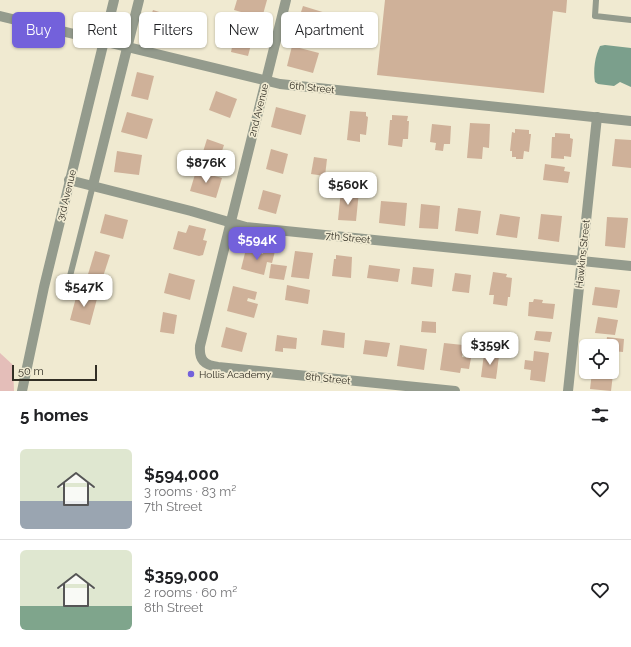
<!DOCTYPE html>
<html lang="en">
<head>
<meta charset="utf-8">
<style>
	:root { --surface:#fff; --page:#f2f2f2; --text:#202124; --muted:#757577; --line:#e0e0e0; --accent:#7361db }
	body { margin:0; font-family:Raleway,sans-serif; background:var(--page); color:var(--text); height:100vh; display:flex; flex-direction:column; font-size:15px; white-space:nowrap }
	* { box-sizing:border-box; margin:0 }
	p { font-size:13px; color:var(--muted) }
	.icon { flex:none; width:22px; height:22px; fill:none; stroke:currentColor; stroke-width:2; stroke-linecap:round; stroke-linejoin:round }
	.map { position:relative; height:391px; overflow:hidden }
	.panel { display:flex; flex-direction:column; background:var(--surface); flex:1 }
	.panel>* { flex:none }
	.guide { position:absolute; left:12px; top:12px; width:400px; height:36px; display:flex; gap:8px }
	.controls { position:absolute; left:579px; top:339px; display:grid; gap:8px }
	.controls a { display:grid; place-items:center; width:40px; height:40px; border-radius:6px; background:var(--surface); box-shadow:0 1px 3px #0004; font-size:20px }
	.scale { position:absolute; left:12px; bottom:10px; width:85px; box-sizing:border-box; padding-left:4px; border:2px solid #322f25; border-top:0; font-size:11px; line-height:14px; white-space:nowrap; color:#322f25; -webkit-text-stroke:3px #f0ead1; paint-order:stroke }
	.price { position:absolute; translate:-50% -34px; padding:0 9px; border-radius:8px; background:#fff; color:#222; font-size:13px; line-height:26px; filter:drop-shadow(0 1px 2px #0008) }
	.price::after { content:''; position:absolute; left:50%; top:24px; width:12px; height:9px; margin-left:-6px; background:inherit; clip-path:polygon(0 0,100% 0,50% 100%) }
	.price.active { background:var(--accent); color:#fff }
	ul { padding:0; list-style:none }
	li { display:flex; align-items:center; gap:12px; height:100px; padding:0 20px }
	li+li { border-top:1px solid var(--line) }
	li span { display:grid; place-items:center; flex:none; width:112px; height:80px; border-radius:6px; color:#555 }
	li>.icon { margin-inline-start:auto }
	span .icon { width:48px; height:48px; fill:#fffc; stroke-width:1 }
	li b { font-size:17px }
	h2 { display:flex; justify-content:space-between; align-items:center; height:48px; padding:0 20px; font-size:17px }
	.chip { padding:0 14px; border-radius:6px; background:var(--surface); box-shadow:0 1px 3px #0004; font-size:14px; line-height:36px }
	.chip.active { background:var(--accent); color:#fff }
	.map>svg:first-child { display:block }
	.green { fill:#e4beb9 }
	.water { fill:#7b9f8c }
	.building { fill:#cfb199 }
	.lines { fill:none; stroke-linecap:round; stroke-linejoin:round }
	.service { stroke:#949b8d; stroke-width:6 }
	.minor { stroke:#949b8d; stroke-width:10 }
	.poi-dot { fill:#7361db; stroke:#f0ead1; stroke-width:1.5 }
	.labels { text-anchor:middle; stroke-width:3.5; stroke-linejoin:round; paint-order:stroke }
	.street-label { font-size:10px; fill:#322f25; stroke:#f0ead1 }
	.poi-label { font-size:10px; fill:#322f25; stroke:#f0ead1; text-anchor:start }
</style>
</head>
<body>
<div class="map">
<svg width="631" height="391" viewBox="0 0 631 391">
	<rect width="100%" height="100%" fill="#f0ead1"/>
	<path class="green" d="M0,353L13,365L14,391H0Z"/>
	<path class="water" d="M605,45L631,48V87L620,82L614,86L598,84L595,82C593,70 595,56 600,46Z"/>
	<g class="building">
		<path d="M237,0H267L262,18L234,10Z"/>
		<path d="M385,0H567L566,13L553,11L544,93L377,75Z"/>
		<path d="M303,6L329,14L321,41L298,34L301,25L297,24Z"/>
		<path d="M153,10L175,17L167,43L152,38L155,30L147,27Z"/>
		<path d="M235,33L253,37L248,56L231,52Z"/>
		<path d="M292,46L319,53L313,73L287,66Z"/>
		<path d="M137,72L154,76L148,100L131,96Z"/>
		<path d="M216,91L237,99L230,118L209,110Z"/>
		<path d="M276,107L306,115L301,135L271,127Z"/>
		<path d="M350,111L366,112V116L368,117L366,135L360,134V142L347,140Z"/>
		<path d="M127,112L153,119L147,139L121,132Z"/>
		<path d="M392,115L408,116L407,121H409L408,139H403L402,147L388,145L390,120H392Z"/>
		<path d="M470,123L490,124L489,148L483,147L482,159L467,158Z"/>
		<path d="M432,124L451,126L450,144H444L443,151L435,150L436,143L430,142Z"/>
		<path d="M515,129L529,130V134H531L529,152L524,151L523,159H516V157H512V151H510L512,132L515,133Z"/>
		<path d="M555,133L570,134V138L573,139L571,157L564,156V159L551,158L552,137H555Z"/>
		<path d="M207,139L224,145L219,160L202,155Z"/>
		<path d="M615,139L631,140V168L612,166Z"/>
		<path d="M271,149L288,154L283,174L266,169Z"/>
		<path d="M117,151L142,155L139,175L114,172Z"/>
		<path d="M314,157L327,159L325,176L311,174Z"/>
		<path d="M545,164L565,167L564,171L570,172L568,183L543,180Z"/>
		<path d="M196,171L222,178L216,198L190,191Z"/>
		<path d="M263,190L281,195L276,214L258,209Z"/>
		<path d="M341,190L359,191L356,221L338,220Z"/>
		<path d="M381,201L407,203L405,226L379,223Z"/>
		<path d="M421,204L440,206L438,229L419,228Z"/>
		<path d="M458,208L481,211L478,234L455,231Z"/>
		<path d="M105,214L128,220L123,239L100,233Z"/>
		<path d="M500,214L520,217L517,238L496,235Z"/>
		<path d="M541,214L562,216L559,242L538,239Z"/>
		<path d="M607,217L628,218L625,248L605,246Z"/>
		<path d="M189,225L206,229L203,240L207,241L203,255L199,256L173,249L178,231L186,233Z"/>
		<path d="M264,248L275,251L272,263L267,262L264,275L241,269L246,249L263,254Z"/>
		<path d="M95,251L110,255L100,286L86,281Z"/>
		<path d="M295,251L313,253L309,279L291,277Z"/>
		<path d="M336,255L352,257L351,278L332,276L334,259H336Z"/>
		<path d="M271,264L287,266L284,280L269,278Z"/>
		<path d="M369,265L400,269L398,282L367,278Z"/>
		<path d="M413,267L434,269L432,287L411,284Z"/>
		<path d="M493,272L507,274L506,277L512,278L510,297H508L507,306L493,304L494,295H489Z"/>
		<path d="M169,273L195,280L190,300L164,293Z"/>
		<path d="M455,273L471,275L469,293L452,291Z"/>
		<path d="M287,285L310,290L308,304L285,300Z"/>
		<path d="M233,286L257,292L255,300L248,298L247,301L258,304L254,318L227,311Z"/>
		<path d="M595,287L620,290L617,308L592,305Z"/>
		<path d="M78,290L98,295L90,325L70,320Z"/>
		<path d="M534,299L543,300L542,303L555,304L553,319L528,316L529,302H533Z"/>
		<path d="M163,312L177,315L174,334L160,332Z"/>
		<path d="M598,317L618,320L615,335L595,333Z"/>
		<path d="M422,321L436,322V333L421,332Z"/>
		<path d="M226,327L247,333L242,352L221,347Z"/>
		<path d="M323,330L345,333L344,348L321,345Z"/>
		<path d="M536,331L552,332L550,342L534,340Z"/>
		<path d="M277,335L297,338L296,349L283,348V352L275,351Z"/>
		<path d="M607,337L624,339L623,352L612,351V346H606Z"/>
		<path d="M365,340L390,343L387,357L363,354Z"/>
		<path d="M444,343L463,345L462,357L471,358L469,369L461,368L460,373L440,370Z"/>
		<path d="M400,345L427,349L424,370L397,366Z"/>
		<path d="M534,351L549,353L545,382L530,380L531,370L524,369L525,360L533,361Z"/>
		<path d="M484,354L499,356L496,379L481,377Z"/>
		<path d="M612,366H614L611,391L590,389L592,372H612Z"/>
	</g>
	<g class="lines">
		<g class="service">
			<path d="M596,0L595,16L631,20"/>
			<path d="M69,280L93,185"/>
		</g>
		<g class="minor">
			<path d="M286,0L200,346C199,360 204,365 218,367L455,391"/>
			<path d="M0,16L280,84L631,121"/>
			<path d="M69,180L191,211L246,227L631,266"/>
			<path d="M93,185L139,0"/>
			<path d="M22,391L44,287L114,0"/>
			<path d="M568,391L597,117"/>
		</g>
	</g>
	<circle class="poi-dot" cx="191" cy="374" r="4"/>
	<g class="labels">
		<g class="street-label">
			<text transform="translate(312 87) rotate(6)" y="4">6th Street</text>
			<text transform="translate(258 110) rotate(-76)" y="4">2nd Avenue</text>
			<text transform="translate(66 195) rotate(-76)" y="4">3rd Avenue</text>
			<text transform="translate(348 237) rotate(6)" y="4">7th Street</text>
			<text transform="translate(582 254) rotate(-84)" y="4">Hawkins Street</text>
			<text transform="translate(328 378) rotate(6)" y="4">8th Street</text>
		</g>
		<g class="poi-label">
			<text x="199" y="378">Hollis Academy</text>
		</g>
	</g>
</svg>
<div class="controls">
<a><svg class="icon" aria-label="locate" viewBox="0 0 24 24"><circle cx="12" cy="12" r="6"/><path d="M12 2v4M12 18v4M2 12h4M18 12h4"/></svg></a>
</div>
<div class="scale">50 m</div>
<b class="price" style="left:206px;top:184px">$876K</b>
<b class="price" style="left:348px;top:206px">$560K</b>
<b class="price active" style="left:257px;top:261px">$594K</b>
<b class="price" style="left:84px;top:308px">$547K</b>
<b class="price" style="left:490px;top:366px">$359K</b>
<div class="guide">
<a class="chip active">Buy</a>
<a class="chip">Rent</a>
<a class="chip">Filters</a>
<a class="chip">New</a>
<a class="chip">Apartment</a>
</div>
</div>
<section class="panel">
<h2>5 homes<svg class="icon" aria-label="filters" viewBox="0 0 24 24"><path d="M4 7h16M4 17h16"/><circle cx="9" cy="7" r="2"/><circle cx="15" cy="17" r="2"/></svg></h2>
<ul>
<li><span style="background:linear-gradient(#dfe7d0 65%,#9aa5b1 0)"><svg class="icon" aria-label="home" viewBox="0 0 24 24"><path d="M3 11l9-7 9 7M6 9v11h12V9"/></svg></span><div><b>$594,000</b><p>3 rooms · 83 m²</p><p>7th Street</p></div><svg class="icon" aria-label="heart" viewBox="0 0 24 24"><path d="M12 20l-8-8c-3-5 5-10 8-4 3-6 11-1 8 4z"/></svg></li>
<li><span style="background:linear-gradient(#dfe7d0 70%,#7fa58c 0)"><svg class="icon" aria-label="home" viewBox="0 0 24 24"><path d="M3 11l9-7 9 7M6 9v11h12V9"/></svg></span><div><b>$359,000</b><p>2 rooms · 60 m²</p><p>8th Street</p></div><svg class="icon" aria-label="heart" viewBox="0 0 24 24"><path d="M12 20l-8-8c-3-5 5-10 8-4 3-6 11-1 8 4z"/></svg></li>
</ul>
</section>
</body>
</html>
